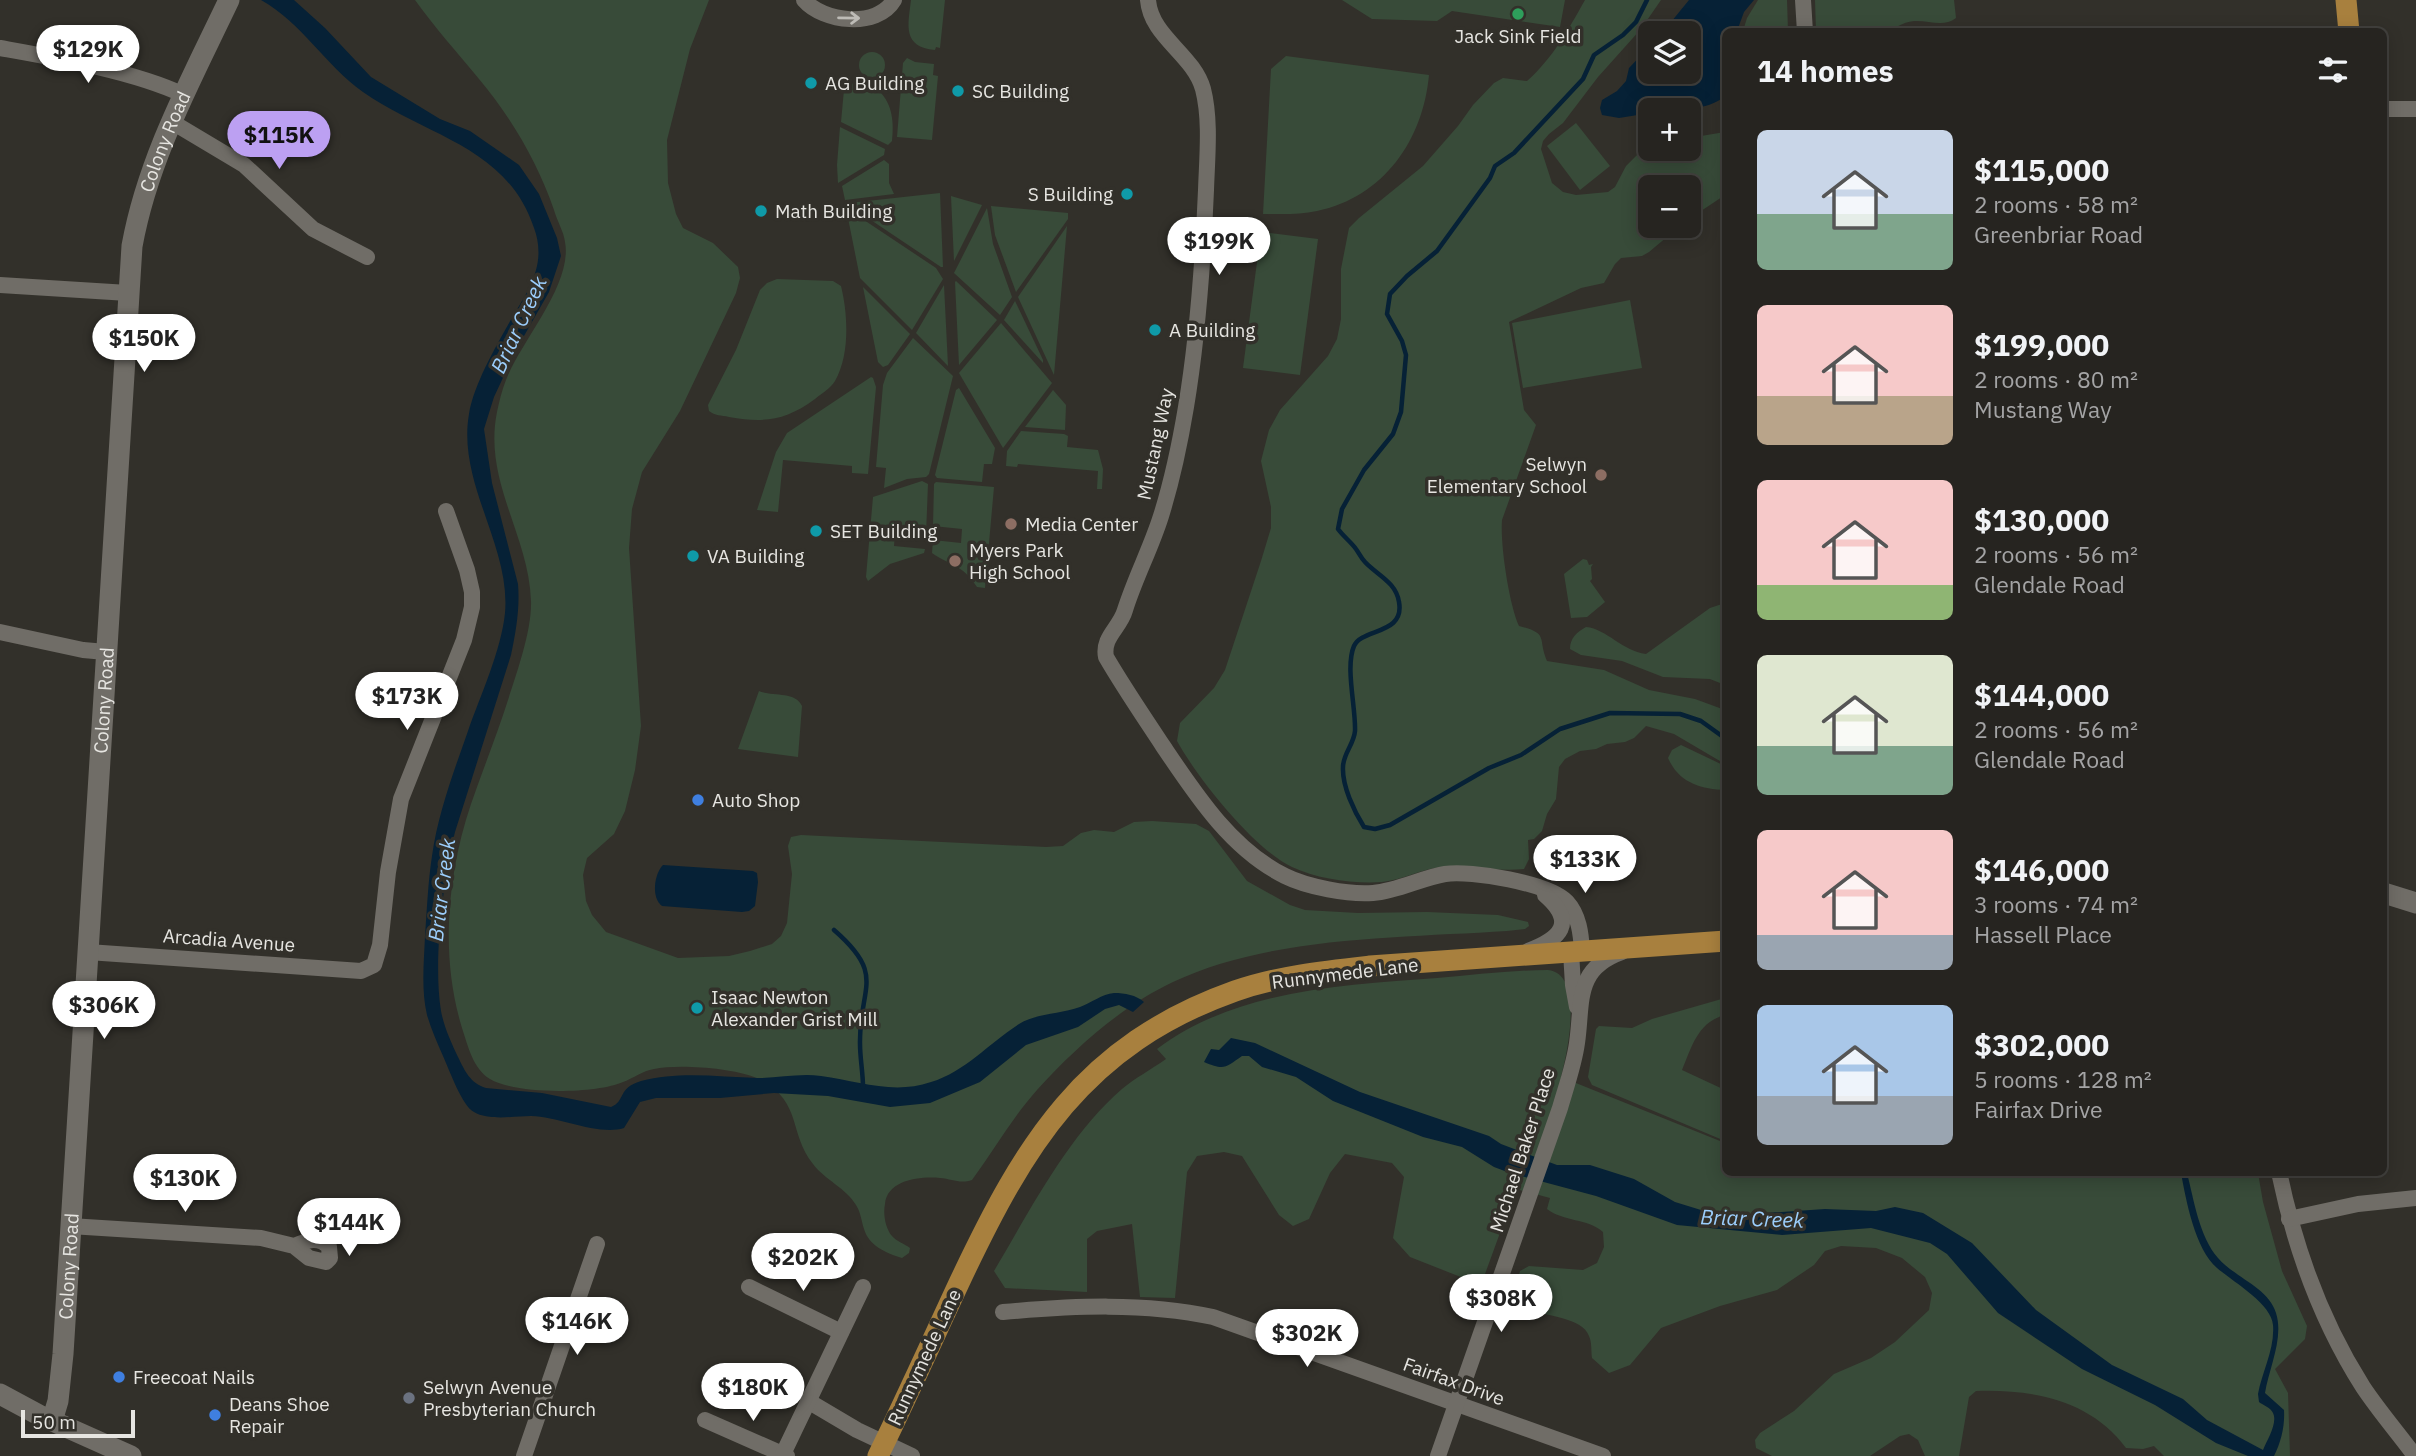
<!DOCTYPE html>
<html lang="en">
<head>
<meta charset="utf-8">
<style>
	:root { --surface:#262420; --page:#2e2c29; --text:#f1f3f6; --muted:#a4a4a5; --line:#42413e; --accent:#bca0f2 }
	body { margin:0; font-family:"IBM Plex Sans",sans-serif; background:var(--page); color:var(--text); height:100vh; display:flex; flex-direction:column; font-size:26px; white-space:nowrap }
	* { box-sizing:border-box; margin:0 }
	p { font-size:23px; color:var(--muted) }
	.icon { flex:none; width:38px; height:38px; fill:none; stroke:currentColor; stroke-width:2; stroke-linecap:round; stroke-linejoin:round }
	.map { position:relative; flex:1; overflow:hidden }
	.drawer { position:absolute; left:1722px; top:28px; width:665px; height:1148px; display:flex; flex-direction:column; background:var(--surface); border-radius:10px; box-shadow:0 4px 18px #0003,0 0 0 2px var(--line) }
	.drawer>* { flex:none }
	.buttons { position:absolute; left:1638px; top:21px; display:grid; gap:14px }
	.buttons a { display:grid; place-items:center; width:63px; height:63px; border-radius:10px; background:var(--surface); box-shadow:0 4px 18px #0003,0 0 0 2px var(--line); font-size:35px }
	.scale { position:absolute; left:21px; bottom:18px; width:114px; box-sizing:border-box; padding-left:7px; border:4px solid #e6e5e1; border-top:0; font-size:19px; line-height:24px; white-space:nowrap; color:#e6e5e1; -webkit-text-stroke:5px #32302a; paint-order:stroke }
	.price { position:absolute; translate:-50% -60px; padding:0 16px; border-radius:24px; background:#fff; color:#222; font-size:23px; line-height:46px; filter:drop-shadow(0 2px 4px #0008) }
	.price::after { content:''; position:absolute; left:50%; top:42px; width:21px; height:16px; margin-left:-10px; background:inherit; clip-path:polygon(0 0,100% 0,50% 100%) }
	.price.current { background:var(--accent); color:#111 }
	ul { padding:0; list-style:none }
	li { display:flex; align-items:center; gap:21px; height:175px; padding:0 35px }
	li span { display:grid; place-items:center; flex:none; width:196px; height:140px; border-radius:10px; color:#555 }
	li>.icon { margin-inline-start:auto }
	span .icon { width:84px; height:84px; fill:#fffc; stroke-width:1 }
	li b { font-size:30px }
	h2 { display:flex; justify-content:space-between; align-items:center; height:84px; padding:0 35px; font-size:30px }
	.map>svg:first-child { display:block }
	.green { fill:#384b39 }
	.water { fill:#062136 }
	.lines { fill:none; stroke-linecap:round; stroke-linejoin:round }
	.stream { stroke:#062136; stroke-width:4.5 }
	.minor { stroke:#706d67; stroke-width:16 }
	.tertiary { stroke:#706d67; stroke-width:21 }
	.primary { stroke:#a8803e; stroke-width:21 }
	.oneway { stroke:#bdbbb6 }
	.leisure-dot { fill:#2e9e5b; stroke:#32302a; stroke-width:2.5 }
	.culture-dot { fill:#0f9aa8; stroke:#32302a; stroke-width:2.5 }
	.education-dot { fill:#8d6e63; stroke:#32302a; stroke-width:2.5 }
	.shop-dot { fill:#3f7fe0; stroke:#32302a; stroke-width:2.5 }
	.worship-dot { fill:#6b7280; stroke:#32302a; stroke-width:2.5 }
	.labels { text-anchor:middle; stroke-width:7; stroke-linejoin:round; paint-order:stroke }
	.poi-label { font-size:19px; fill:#e6e5e1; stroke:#32302a; text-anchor:start }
	.street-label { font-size:19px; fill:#e6e5e1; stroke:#32302a }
	.water-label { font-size:21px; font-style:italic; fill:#9ccefc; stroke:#32302a }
</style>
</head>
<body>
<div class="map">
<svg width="2416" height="1456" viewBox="0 0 2416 1456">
	<rect width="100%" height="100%" fill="#32302a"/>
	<g class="green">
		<path d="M415,0H709L690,49L667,140L668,183L676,214L683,228L713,243L738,267L740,278L736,293L680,411L642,472L632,509L629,548L641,726L635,770L625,811L614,834L587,858L583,875L586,901L592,915L606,932L678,958L729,956L750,951L772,944L781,936L787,923L792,874L788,846L791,837L801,835L1046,847L1063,846L1081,833L1094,830L1114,832L1134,822L1152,821L1196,824L1209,831L1247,881L1290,905L1305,910L1358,913L1427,912L1498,915L1528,922L1529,926L1525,929L1507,931C1402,938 1269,936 1173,982C1122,1006 1075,1048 1037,1090C1012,1118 994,1150 972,1180C960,1184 952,1179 940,1178C920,1176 887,1180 885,1204C883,1213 885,1228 892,1236C896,1241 905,1244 910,1248L909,1253L902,1258C886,1253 869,1246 864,1229C861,1220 861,1213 856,1205C846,1188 825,1180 813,1164C787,1131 804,1099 754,1077C731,1068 678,1064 654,1069C642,1071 634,1078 623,1082C596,1094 516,1095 490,1079C473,1069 468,1046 462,1028C440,956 447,875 471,804C483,769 497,735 508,700C517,672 532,630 531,601C529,535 483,481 497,412C499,402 502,390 506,380C521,341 573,284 565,242C564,232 557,221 554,210C538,163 511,117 479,79C457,52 435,28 415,0Z"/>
		<path d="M911,0H945L940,48L936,47L935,50C902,47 908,25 911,0Z"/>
		<path d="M1342,0H1565L1560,27L1452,11L1437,21L1372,19Z"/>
		<path d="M1585,0H1661L1641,29L1598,77L1563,123L1549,134L1543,141L1541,149L1552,183L1563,192L1576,195L1608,192L1615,187L1626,166L1639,153L1650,149H1689V138L1725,132V195L1689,219V187H1650V226H1680L1649,252L1642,256L1621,258L1615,264L1604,283L1581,288L1509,322L1524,410L1536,425L1502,520C1500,544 1509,604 1519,626C1550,634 1537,638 1547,661L1604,670L1649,690L1695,699L1725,710V764L1674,734L1646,726L1634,738L1625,742L1607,744L1596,749L1580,751L1565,759L1559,767L1556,799L1547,814L1542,831L1534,839L1528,840L1529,859L1524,869C1498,872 1471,865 1444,867C1422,868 1403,880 1382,882C1354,884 1317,879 1292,867C1254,849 1198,779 1177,741L1180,723L1214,688L1225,670L1261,561L1271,528V507L1261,461L1269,430L1280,410L1328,356L1337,339L1341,319V269L1349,228L1359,218L1423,166L1458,126L1473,105L1494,83L1503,78L1527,81C1553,58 1568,30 1585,0Z"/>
		<path d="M1758,0H1787L1788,31H1743L1747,18Z"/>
		<path d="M1815,0H1954L1956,18C1943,28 1929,20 1914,21C1902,22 1893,30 1883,32C1861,34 1838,32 1816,31Z"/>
		<circle cx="872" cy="65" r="13"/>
		<path d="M1286,56L1429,75C1423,140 1384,197 1317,211C1300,215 1281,214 1263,214L1271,69Z"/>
		<path d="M907,58L915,62L934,64L933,75L938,76L932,140L897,137L903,63Z"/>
		<path d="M848,78C856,89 865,95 879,91C893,104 894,124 892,141L888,145L841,122L845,79Z"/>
		<path d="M1576,123L1610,166L1580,190L1547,146Z"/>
		<path d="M840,127L885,149L884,155L838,183L837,165Z"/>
		<path d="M884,160L889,164V183L894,194L845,200L842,186Z"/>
		<path d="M940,193L943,267H941L850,206L849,203Z"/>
		<path d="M951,196L982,205L954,261Z"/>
		<path d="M991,206L1068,213V219L1016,292L995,235Z"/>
		<path d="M846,208L936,268L943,279L912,330L860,278Z"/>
		<path d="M987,208L993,244L1012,297L1000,315L954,273Z"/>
		<path d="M1067,226L1054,375L1018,297Z"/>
		<path d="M1261,232L1318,239L1300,375L1243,368Z"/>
		<path d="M777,279L833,281L841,286C848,314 850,355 835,381C831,388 821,394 815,399C785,421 764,423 729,417C721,415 715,416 709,411L708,405L736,350L760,290L767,283Z"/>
		<path d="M956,281L997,320L959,365L955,282Z"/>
		<path d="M944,285L948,366L916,333Z"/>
		<path d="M863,287L910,334L888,365L883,367L878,362Z"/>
		<path d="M1630,300L1642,368L1523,388L1512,323Z"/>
		<path d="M1015,301L1043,360V363L1004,320Z"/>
		<path d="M1001,323L1052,383L1003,448L959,373Z"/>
		<path d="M913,338L953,376L929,474L926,477L907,479L884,488L886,468L876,467L883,385L887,373Z"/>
		<path d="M871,377L873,378L876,387L868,474L852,473V466L783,460L778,512L757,510L776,452L787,433Z"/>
		<path d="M959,388L995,448L992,464H984L982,482L937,478L935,475L956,390Z"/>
		<path d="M1053,390L1066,405L1065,430L1025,427Z"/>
		<path d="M1021,431L1064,434L1068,436L1067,447L1098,450L1103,469L1102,489H1097L1098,471L1018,464L1017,467L1006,466L1007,451Z"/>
		<path d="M922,481L928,484L926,535L895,532L894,546L925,549L924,553L890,564L868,581L866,577L873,497Z"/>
		<path d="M936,482L994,487L985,588L977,587C961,563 952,567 932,553L933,540L961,543L962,529L933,526L934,484Z"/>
		<path d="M1583,559L1587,560L1589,565L1593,564L1591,567L1592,579L1590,581L1605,602L1587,617L1571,618L1564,574Z"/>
		<path d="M1725,603V685L1710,679L1663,677L1622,661L1581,655L1570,649C1570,638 1577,632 1586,627C1607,629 1622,651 1646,654L1710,608Z"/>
		<path d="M759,691C773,697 795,691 802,706L798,757L738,749Z"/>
		<path d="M1681,745L1725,766V790C1701,789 1679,783 1668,758L1672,750Z"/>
		<path d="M1548,970C1585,974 1567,1054 1561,1077L1725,1143L1726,1172L2258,1173L2263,1202L2282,1271L2307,1326L2305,1339L2275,1369L2288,1393L2290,1456H2164L2154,1446L2143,1449L2126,1448C2091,1400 2032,1389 1976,1391L1969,1397L1959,1456H1925L1918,1440L1909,1434L1900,1436L1870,1456H1772L1756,1448L1755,1440L1760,1433L1794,1411L1834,1374L1871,1358L1895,1342L1929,1310L1932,1293L1925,1277L1902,1258L1876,1248L1841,1246L1825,1251L1814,1265L1777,1290L1720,1306L1661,1328L1630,1365L1609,1373L1592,1358C1591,1351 1592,1342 1589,1336C1581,1313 1529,1317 1511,1302L1520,1271L1529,1266L1583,1270L1597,1263L1604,1247L1603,1232C1587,1218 1564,1222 1547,1209L1550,1198L1516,1189L1481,1285L1410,1257L1393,1238L1404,1177L1392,1163L1345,1154L1330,1173L1309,1219L1293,1226L1279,1215L1242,1156L1224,1152L1197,1156L1187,1172L1175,1298L1140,1297L1132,1224L1097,1231L1087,1239V1292L1005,1288L994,1271C1029,1212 1069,1134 1122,1089C1135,1078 1152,1069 1166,1059L1157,1049C1235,990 1343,985 1437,978C1474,975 1511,970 1548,970Z"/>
		<path d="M1725,998V1015C1698,1022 1692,1046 1682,1070L1725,1090V1141L1592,1085L1588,1077L1596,1029L1599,1026L1632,1028L1652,1019Z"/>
	</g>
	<g class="water">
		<path d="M261,0H294L325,28L371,77L440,119L470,131L519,165L539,194L557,238L561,256L549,292L516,350L494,397L484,429L492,483L518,584C520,608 516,631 511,655L455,832C443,881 433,962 441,1011C444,1027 451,1042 458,1057C465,1071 470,1083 486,1088L542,1093L611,1107C626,1101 617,1088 641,1081C679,1071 719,1077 758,1078C779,1078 800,1073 821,1076C859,1081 893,1095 931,1082C966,1071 989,1043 1019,1024C1037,1013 1061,1014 1080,1007C1091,1003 1102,994 1114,993C1125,993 1136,995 1144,1002L1133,1012L1119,1005L1105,1009L1078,1027L1026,1045L980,1082L930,1103L890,1107L828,1096L774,1093L720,1098H656L640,1102L624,1128C599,1136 560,1117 531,1116C515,1116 489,1121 474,1112C462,1106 449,1069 443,1056C437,1042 431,1029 427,1015C421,990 424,961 425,936C427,909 428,882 432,856C438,813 454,771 468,731C481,694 501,651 505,613C511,546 457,483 469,414C474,383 498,343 513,316C522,301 532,286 536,270C540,256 539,241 534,228C507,146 425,136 363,92C325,65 302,23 261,0Z"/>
		<path d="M1689,0H1754L1744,12L1737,31L1726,32L1725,96C1707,112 1673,110 1650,110V113L1619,118L1602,115L1600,108L1602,100L1617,91L1626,81L1629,68L1650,46V72H1689V33H1662Z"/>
		<path d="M663,865L753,871L757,873L758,882L755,906L749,911L742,912L662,906C651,898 654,874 663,865Z"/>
		<path d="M1231,1038L1255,1043L1360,1092L1489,1136L1501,1144L1557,1165H1590L1634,1179L1675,1202L1701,1210L1750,1214L1825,1209L1876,1211L1895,1207L1923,1213L1972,1243L2036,1310L2112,1365L2183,1399L2207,1420L2263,1450C2267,1440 2278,1423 2273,1413C2271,1408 2263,1405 2259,1402L2258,1394C2262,1372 2275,1349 2273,1325C2272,1304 2232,1281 2217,1268C2195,1249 2186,1200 2181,1173H2187C2194,1200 2199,1236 2218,1258C2234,1277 2269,1288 2276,1313C2284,1338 2269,1368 2265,1393L2284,1410C2285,1426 2281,1442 2274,1456H2248L2216,1443L2155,1405L2082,1369L1998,1313L1947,1254L1930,1243L1871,1228L1782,1235L1677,1225L1596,1196L1510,1173L1494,1167L1462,1147L1423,1137L1333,1101L1296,1077L1262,1067L1249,1056H1242C1226,1067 1225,1071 1204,1062L1211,1049L1219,1050Z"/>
	</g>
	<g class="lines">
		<g class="stream">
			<path d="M1647,0L1636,22L1623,35L1594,55L1583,79L1514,153L1495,166L1490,178L1437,251L1407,276L1390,294L1387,314L1402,341L1406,355L1401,412L1393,434L1364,470L1342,509L1338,529C1343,536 1351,542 1356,549C1359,553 1361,558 1365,562C1377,575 1396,582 1399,602C1405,635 1362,628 1354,646C1345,667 1356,708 1355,731C1354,744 1343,754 1343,767C1342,786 1354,811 1364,827L1375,829L1390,825L1489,768L1521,755L1560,729L1610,713L1680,714L1701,721L1726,739"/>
			<path d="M834,930C887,976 859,986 860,1044C860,1058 863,1073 863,1087"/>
		</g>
		<g class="minor">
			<path d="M804,0C823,22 877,29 894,0"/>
			<path d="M1148,0C1151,37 1193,54 1203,89C1211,120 1207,158 1206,190C1203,262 1198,335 1186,407C1180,443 1172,481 1161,516C1151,548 1135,578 1125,610C1120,628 1102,637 1106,657C1124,688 1144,717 1163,746C1196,795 1231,849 1285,876C1307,887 1349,895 1373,893C1398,891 1421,878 1445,874C1471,870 1549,883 1567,902C1579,915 1581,934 1582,951"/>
			<path d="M1803,0L1805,32"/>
			<path d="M0,48C56,58 133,71 184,95"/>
			<path d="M2384,109H2416"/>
			<path d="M172,122L244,165L313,229L367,257"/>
			<path d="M0,285L128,293"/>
			<path d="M0,632L83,650L106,652"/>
			<path d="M1528,951C1560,939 1577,923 1545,895"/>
			<path d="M88,952L361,971L374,965L380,945L388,872L401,799L464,640L472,607V592L467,570L446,511"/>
			<path d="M1571,952L1573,985L1577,1007"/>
			<path d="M2279,1172C2295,1249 2321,1321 2363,1387C2379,1411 2398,1433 2415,1456"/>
			<path d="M2289,1219L2358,1204L2416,1198"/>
			<path d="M70,1226L261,1238L294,1246L309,1258L326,1262L330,1258L329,1247C319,1236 307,1240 294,1246"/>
			<path d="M749,1287L841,1332"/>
			<path d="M1003,1312C1072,1306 1144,1302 1213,1317L1603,1456"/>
			<path d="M808,1401L857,1430L912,1456"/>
			<path d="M705,1420L787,1456"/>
			<path d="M783,1454L863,1287"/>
			<path d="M524,1456L597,1244"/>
			<path d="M1438,1456L1560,1108C1566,1087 1574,1065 1577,1043C1583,1002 1574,969 1622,952"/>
		</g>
		<g class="tertiary">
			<path d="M2384,893L2416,903"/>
			<path d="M0,1394L39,1415L131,1456"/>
			<path id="s1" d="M52,1421L58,1401L63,1354L132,246C148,158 191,80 229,0"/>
		</g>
		<g class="primary">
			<path d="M2346,0L2349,32"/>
			<path d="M878,1456C906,1399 932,1341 959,1283C1024,1145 1083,1045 1235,991C1278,976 1325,971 1370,966L1726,941"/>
		</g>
	</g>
	<defs><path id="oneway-shaft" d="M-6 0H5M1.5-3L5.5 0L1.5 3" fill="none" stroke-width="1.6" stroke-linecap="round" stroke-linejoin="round" transform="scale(1.75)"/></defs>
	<use class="oneway" href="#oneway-shaft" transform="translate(849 18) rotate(1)"/>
	<circle class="leisure-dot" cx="1518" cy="14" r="7"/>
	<g class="culture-dot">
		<circle cx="811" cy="83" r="7"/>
		<circle cx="958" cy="91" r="7"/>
		<circle cx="1127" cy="194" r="7"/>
		<circle cx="761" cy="211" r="7"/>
		<circle cx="1155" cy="330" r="7"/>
		<circle cx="816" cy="531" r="7"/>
		<circle cx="693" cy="556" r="7"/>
		<circle cx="697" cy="1008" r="7"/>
	</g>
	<g class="education-dot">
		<circle cx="1601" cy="475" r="7"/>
		<circle cx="1011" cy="524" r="7"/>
		<circle cx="955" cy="561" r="7"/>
	</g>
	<g class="shop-dot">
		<circle cx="698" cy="800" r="7"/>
		<circle cx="119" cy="1377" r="7"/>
		<circle cx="215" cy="1415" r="7"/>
	</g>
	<circle class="worship-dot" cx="409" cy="1398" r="7"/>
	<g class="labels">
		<g class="poi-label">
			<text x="1518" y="43" text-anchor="middle">Jack Sink Field</text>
			<text x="825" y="90">AG Building</text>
			<text x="972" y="98">SC Building</text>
			<text x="1113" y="201" text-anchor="end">S Building</text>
			<text x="775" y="218">Math Building</text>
			<text x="1169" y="337">A Building</text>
			<text x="1587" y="471" text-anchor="end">Selwyn<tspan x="1587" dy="22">Elementary School</tspan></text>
			<text x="1025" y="531">Media Center</text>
			<text x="830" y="538">SET Building</text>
			<text x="969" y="557">Myers Park<tspan x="969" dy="22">High School</tspan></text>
			<text x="707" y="563">VA Building</text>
			<text x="712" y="807">Auto Shop</text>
			<text x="711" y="1004">Isaac Newton<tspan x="711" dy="22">Alexander Grist Mill</tspan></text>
			<text x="133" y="1384">Freecoat Nails</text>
			<text x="423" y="1394">Selwyn Avenue<tspan x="423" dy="22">Presbyterian Church</tspan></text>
			<text x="229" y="1411">Deans Shoe<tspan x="229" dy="22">Repair</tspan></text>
		</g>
		<g class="street-label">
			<text dy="7" stroke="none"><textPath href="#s1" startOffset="1288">Colony Road</textPath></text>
			<text transform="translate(1155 444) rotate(-78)" y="7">Mustang Way</text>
			<text dy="7" stroke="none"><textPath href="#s1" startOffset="723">Colony Road</textPath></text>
			<text transform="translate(229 940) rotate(4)" y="7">Arcadia Avenue</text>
			<text transform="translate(1345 973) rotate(-7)" y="7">Runnymede Lane</text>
			<text transform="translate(1522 1150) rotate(-72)" y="7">Michael Baker Place</text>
			<text dy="7" stroke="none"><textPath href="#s1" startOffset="156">Colony Road</textPath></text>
			<text transform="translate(924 1357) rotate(-65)" y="7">Runnymede Lane</text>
			<text transform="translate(1454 1381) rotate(20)" y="7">Fairfax Drive</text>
		</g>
		<g class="water-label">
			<text transform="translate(519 325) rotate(-65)" y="7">Briar Creek</text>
			<text transform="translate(442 890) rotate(-83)" y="7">Briar Creek</text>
			<text transform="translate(1752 1219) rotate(2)" y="7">Briar Creek</text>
		</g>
	</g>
</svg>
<div class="buttons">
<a><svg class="icon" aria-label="layers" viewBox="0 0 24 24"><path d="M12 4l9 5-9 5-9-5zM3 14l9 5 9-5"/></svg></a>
<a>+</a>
<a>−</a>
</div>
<div class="scale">50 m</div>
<b class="price" style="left:88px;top:85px">$129K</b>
<b class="price current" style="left:279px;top:171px">$115K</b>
<b class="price" style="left:1219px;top:277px">$199K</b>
<b class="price" style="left:144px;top:374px">$150K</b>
<b class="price" style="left:407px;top:732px">$173K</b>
<b class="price" style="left:1585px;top:895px">$133K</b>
<b class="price" style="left:104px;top:1041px">$306K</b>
<b class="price" style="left:185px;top:1214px">$130K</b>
<b class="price" style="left:349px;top:1258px">$144K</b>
<b class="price" style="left:803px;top:1293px">$202K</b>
<b class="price" style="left:1501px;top:1334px">$308K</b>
<b class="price" style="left:577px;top:1357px">$146K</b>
<b class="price" style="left:1307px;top:1369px">$302K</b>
<b class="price" style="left:753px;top:1423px">$180K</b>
<section class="drawer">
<h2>14 homes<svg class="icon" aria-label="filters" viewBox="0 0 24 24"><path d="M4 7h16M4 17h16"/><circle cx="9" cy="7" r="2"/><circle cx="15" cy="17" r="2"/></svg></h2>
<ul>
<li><span style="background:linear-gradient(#c9d6e8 60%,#7fa58c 0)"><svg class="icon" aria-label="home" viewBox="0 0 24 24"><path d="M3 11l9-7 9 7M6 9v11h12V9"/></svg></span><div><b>$115,000</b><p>2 rooms · 58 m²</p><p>Greenbriar Road</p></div></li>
<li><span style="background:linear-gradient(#f6c9c9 65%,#b9a48a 0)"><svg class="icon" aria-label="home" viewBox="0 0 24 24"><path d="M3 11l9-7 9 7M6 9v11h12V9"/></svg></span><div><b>$199,000</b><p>2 rooms · 80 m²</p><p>Mustang Way</p></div></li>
<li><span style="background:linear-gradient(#f6c9c9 75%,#8fb573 0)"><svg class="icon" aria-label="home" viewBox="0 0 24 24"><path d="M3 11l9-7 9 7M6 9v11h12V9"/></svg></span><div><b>$130,000</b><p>2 rooms · 56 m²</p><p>Glendale Road</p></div></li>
<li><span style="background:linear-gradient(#dfe7d0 65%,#7fa58c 0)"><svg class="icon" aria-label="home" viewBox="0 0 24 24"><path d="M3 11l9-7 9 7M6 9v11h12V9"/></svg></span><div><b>$144,000</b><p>2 rooms · 56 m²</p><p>Glendale Road</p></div></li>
<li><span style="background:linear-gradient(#f6c9c9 75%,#9aa5b1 0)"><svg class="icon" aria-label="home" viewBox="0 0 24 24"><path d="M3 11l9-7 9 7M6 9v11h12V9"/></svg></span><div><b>$146,000</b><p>3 rooms · 74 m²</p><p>Hassell Place</p></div></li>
<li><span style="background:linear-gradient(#a9c7e8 65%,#9aa5b1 0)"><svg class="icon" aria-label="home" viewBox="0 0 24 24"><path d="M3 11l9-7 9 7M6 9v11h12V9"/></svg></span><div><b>$302,000</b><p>5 rooms · 128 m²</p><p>Fairfax Drive</p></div></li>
</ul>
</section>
</div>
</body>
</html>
